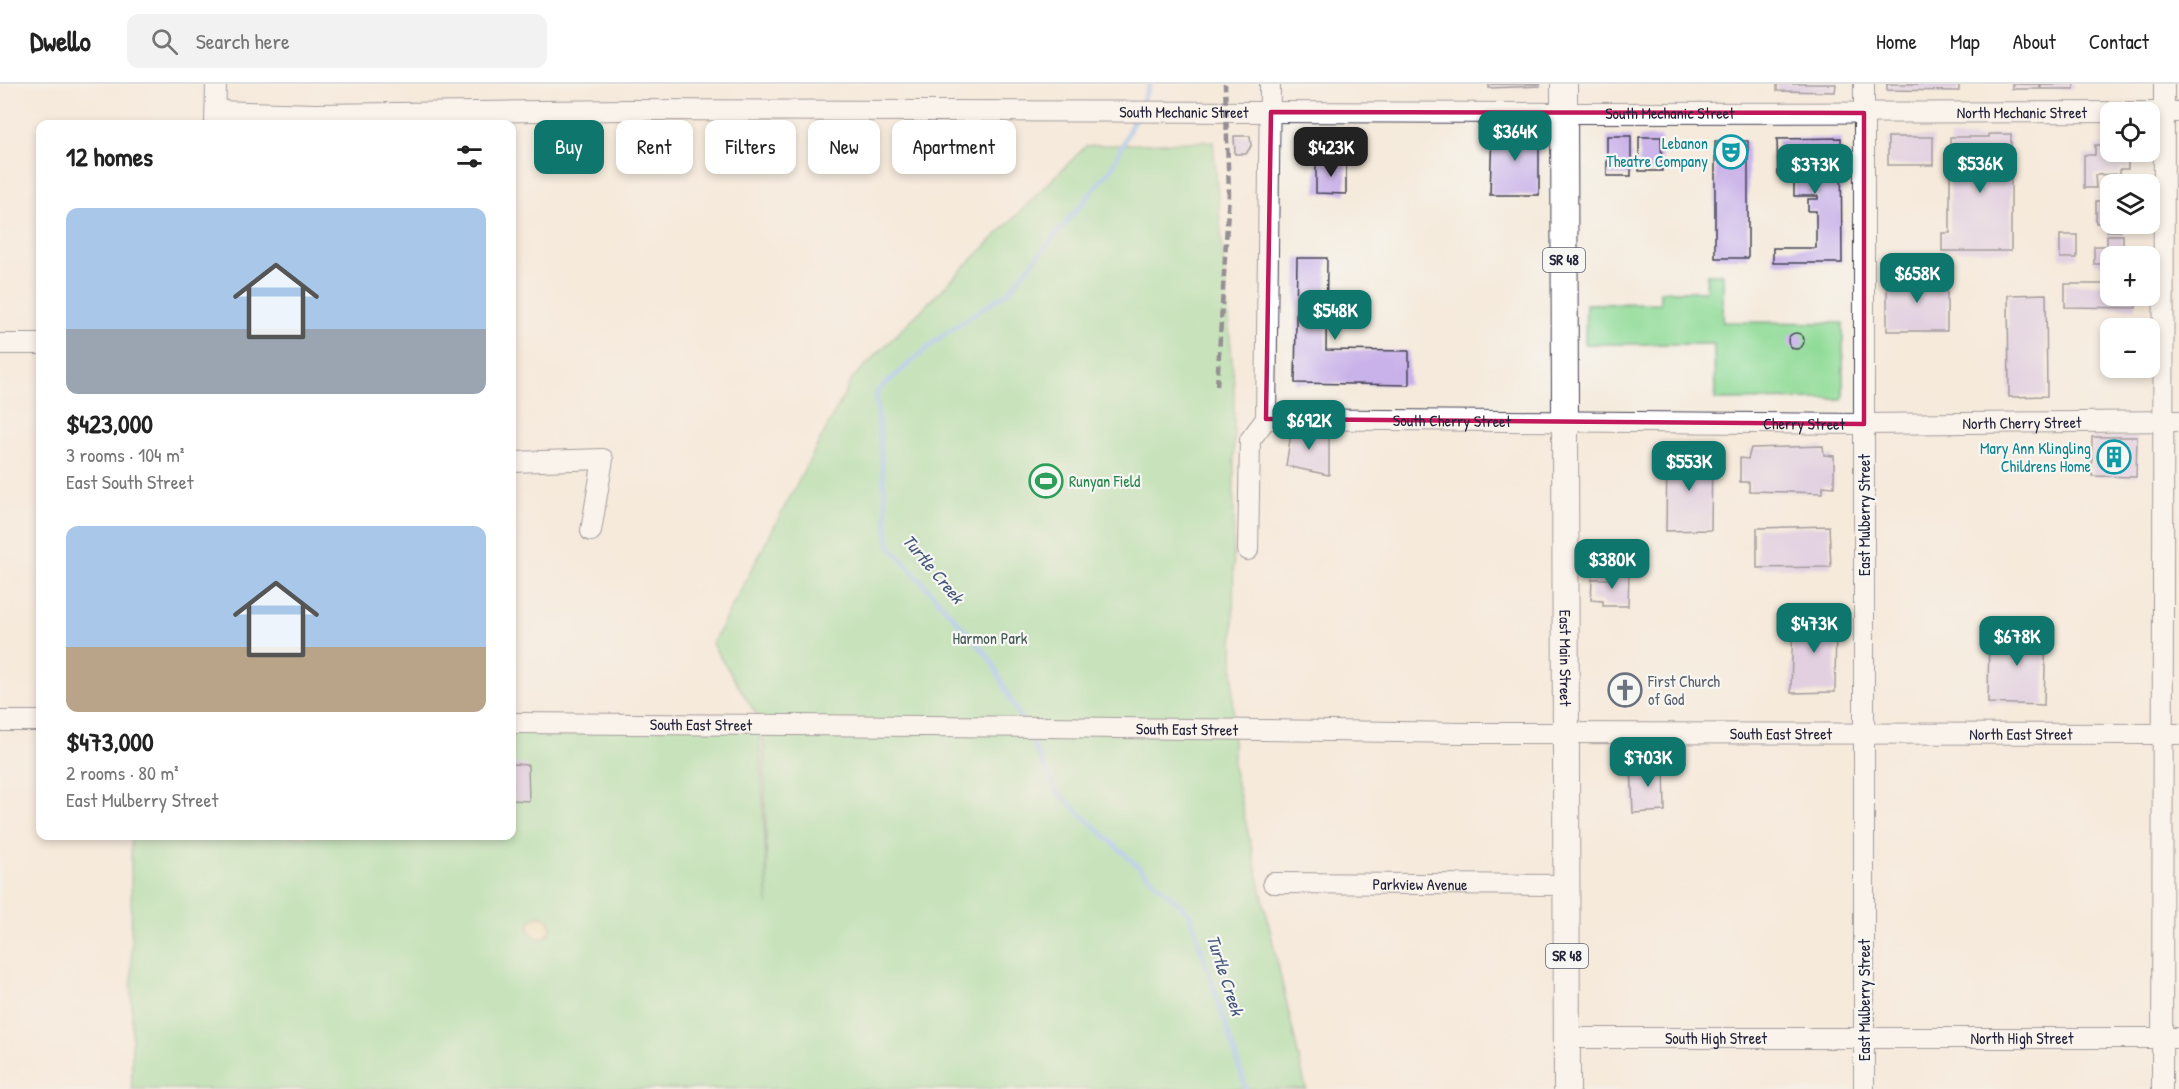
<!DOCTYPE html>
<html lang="en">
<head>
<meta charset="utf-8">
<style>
	:root { --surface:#fff; --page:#f2f2f2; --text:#222; --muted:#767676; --line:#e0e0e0; --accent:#0f766e }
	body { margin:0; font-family:"Patrick Hand",sans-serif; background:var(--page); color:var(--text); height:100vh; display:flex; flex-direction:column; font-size:22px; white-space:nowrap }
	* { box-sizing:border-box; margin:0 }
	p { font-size:20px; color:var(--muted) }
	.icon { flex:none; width:33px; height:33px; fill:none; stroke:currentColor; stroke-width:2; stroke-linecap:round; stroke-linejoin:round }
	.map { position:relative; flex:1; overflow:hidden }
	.side { position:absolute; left:36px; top:36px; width:480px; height:720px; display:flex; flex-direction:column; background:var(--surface); border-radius:12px; box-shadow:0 3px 9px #0003 }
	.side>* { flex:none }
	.hud { position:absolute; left:534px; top:36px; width:570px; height:54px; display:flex; gap:12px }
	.tools { position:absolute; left:2100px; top:18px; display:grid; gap:12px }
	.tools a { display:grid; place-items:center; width:60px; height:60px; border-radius:12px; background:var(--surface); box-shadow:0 3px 9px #0003; font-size:30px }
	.price { position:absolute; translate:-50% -51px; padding:0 14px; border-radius:12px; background:var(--accent); color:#fff; font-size:20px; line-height:39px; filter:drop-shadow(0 2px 3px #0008) }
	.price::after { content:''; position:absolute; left:50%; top:36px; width:18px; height:14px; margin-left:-9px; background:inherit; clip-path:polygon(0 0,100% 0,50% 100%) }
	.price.selected { background:#222; color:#fff }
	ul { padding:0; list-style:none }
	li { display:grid; align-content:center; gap:12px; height:318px; padding:0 30px }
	li span { display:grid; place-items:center; height:186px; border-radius:12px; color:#555 }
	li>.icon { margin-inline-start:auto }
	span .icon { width:108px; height:108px; fill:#fffc; stroke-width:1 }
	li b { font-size:26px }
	h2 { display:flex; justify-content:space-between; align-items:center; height:72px; padding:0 30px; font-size:26px }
	.tag { padding:0 21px; border-radius:12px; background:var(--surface); box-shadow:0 3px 9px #0003; font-size:21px; line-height:54px }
	.tag.selected { background:var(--accent); color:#fff }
	header { display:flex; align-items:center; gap:36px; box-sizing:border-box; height:84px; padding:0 30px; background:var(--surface); border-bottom:2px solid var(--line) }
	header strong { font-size:28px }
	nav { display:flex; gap:33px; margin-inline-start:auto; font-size:21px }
	.search { width:420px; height:54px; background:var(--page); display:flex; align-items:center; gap:15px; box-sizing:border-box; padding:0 21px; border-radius:12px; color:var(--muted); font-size:22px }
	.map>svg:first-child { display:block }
	.green { fill:#90db97; stroke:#597e69; stroke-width:1.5 }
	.sand { fill:#eeda9e; stroke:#887e6c; stroke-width:1.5 }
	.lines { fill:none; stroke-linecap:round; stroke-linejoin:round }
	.stream { stroke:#85baf3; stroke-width:5 }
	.building { fill:#c9b1e9 }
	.minor-casing { stroke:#424053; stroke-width:22 }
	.major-casing { stroke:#424053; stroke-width:28 }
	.minor { stroke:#fff; stroke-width:20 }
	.major { stroke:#fff; stroke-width:26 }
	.rail { stroke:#22223b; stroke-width:4.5; stroke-dasharray:9 4.5; stroke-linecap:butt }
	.marked { fill:none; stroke:#c2185b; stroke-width:4.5; stroke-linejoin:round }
	.labels { text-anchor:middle; stroke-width:4.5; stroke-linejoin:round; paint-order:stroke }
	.shield { fill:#f6f6f2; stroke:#626272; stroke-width:1.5 }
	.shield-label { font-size:15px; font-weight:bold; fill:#22223b }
	.street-label { font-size:16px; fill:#22223b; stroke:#f6f6f2 }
	.culture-label { font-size:16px; fill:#0d838f; stroke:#f6f6f2; text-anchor:end }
	.leisure-label { font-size:16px; fill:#27864d; stroke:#f6f6f2; text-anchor:start }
	.park-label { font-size:16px; fill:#435a57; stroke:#f6f6f2 }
	.worship-label { font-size:16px; fill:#5b616d; stroke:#f6f6f2; text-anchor:start }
	.water-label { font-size:18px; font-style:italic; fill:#45577b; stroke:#f6f6f2 }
</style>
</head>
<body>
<header>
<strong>Dwello</strong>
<div class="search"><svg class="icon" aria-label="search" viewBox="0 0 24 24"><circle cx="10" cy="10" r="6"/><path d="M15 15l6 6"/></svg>Search here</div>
<nav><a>Home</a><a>Map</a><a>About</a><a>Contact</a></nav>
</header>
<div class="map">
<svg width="2179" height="1005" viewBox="0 0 2179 1005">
	<rect width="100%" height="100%" fill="#f6f6f2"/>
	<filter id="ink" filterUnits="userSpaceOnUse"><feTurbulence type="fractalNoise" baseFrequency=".0167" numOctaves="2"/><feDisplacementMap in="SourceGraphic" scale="12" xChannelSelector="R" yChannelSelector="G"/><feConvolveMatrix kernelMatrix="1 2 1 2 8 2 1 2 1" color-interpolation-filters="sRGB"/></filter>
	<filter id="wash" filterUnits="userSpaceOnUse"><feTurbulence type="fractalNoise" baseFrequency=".008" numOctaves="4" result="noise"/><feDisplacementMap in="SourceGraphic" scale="24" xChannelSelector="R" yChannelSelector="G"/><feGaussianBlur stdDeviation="1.35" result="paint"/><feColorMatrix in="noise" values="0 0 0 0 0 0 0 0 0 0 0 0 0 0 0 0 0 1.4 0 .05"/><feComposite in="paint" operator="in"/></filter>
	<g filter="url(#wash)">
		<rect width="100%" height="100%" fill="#f5eadb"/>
		<g class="green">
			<path d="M1213,57L1234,300L1233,682L1306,1005H132L131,752H512V639L759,641L768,821L763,641L712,560L853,294L1086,62Z"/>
			<path d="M1707,190H1723V238L1843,239V315L1715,316L1714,260H1585L1586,220L1660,219V207H1706Z"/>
		</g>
		<circle class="sand" cx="540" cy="843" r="11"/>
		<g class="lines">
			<g class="stream">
				<path d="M1140,23L1150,0"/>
				<path d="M1022,638L989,573L889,461L876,308L944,250L1008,208L1112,84L1136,31"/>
				<path d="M1026,646L1057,708L1190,830L1246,1005"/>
			</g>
		</g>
		<g id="blocks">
			<g class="building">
				<path d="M1489,0H1540V2L1489,4Z"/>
				<path d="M1777,0H1836L1835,8L1777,7Z"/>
				<path d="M1887,0H1959V7L1887,6Z"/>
				<rect x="2012" y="0" width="28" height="5"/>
				<rect x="2041" y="0" width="33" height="5"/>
				<path d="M1492,44L1539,46V111H1490Z"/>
				<path d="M1989,50H2011V167H1942V149H1950V53H1989Z"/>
				<path d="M1234,52H1250L1251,62L1246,70H1235Z"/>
				<rect x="1607" y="52" width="24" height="40"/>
				<path d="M1639,53H1661L1662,87H1639Z"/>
				<rect x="1888" y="53" width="45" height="28"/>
				<path d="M1841,54L1842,179H1773V164H1816V127H1808V115H1818V112H1794V99H1801V92H1778L1777,55Z"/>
				<rect x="1715" y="57" width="33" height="117"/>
				<path d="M2095,61H2110V68H2128V85H2120V90L2095,91L2096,104H2084V71H2095Z"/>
				<path d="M1316,78H1346V110L1316,109Z"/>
				<path d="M2096,117H2110V140H2121V147H2107V139H2096Z"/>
				<rect x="2060" y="151" width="17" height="23"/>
				<path d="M2107,151H2123V166H2127V172H2110V180H2094V162H2107Z"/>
				<path d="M1297,174H1327L1326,266L1409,267V301L1295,299Z"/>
				<path d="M1947,192V247H1887V193Z"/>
				<path d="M2065,200H2110V212H2136V224L2065,223Z"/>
				<path d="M2046,210L2047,312L2009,313L2008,211Z"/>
				<circle cx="1796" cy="257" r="8"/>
				<path d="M1292,343L1329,351V391L1286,382Z"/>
				<path d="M2092,353H2137L2136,393L2092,392Z"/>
				<path d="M1823,362L1824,371L1834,372V403L1823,402V409L1749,407V398H1740V374L1748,375L1751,364Z"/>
				<path d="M1667,369L1712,370L1711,446L1666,447Z"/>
				<path d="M1829,442L1831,483L1757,484V444Z"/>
				<path d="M1609,489H1629L1628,522H1603V517L1591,516L1592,495H1609Z"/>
				<path d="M1793,531H1836L1835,608L1791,609Z"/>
				<path d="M1989,545L2046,546L2044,621L1988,619Z"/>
				<path d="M512,680L528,681L529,717L512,716Z"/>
				<path d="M1664,680L1665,727L1633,729L1631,681Z"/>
			</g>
		</g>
	</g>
	<g filter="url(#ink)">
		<use href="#blocks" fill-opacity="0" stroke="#424053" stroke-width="1.5"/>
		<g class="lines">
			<g class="minor-casing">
				<g id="minor">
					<path d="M1864,0V1005"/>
					<path id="s1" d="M216,27L316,30L627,26L1564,29L2179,28"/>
					<path d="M215,40L216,0"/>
					<path d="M0,260H40"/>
					<path id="s2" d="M1266,335L1864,340L2179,337"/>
					<path d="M512,378L603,375L591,447"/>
					<path d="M1248,466L1250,356L1266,335L1270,0"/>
					<path d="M0,637H40"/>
					<path id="s3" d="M512,639L1046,643L1465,649L2179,650"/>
					<path id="s4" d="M1273,799L1567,801"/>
					<path id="s5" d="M1566,954H2179"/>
					<path d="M2162,1005L2164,0"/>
				</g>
			</g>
			<g class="major-casing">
				<g id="major">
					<path id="s6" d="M1564,0L1567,1005"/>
				</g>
			</g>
			<use href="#minor" class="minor"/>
			<use href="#major" class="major"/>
			<path class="rail" d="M1217,302L1229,109L1225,0"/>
		</g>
	</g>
	<path d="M0 0H2179V1005H0ZM1271,28L1864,29V340L1266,335Z" fill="#f5eadb" fill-opacity=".55" fill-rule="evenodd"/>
	<path class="marked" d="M1271,28L1864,29V340L1266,335Z"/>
	<defs>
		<g id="theatre-ring" transform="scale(1.725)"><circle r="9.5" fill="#f6f6f2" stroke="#0f9aa8" stroke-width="1.5"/><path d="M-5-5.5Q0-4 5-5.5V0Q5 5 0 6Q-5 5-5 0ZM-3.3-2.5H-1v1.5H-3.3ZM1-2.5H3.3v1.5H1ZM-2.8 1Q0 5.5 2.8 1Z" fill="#0f9aa8"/></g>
		<g id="building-ring" transform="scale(1.725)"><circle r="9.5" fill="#f6f6f2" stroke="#0f9aa8" stroke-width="1.5"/><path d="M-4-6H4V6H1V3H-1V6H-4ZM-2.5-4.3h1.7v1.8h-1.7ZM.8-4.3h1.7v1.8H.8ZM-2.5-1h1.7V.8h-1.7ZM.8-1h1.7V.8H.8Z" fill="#0f9aa8"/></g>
		<g id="stadium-ring" transform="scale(1.725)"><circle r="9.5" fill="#f6f6f2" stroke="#2e9e5b" stroke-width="1.5"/><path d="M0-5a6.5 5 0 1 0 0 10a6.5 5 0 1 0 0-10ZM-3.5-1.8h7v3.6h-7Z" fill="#2e9e5b"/></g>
		<g id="church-ring" transform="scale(1.725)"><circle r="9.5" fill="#f6f6f2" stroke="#6b7280" stroke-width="1.5"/><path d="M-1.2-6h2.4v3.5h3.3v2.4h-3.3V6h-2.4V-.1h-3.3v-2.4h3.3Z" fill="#6b7280"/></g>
	</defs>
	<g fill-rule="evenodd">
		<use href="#theatre-ring" x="1731" y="68"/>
		<use href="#building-ring" x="2114" y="373"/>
		<use href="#stadium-ring" x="1046" y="397"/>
		<use href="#church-ring" x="1625" y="606"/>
	</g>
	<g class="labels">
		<g class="shield">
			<rect x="1543" y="164" width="42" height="24" rx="4.5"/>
			<rect x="1546" y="860" width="42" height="24" rx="4.5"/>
		</g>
		<g class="shield-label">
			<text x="1564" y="181">SR 48</text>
			<text x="1567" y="877">SR 48</text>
		</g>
		<g class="street-label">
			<text dy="6" stroke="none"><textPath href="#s1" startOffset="968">South Mechanic Street</textPath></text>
			<text dy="6" stroke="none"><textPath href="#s1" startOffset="1806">North Mechanic Street</textPath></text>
			<text dy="6" stroke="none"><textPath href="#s1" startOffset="1454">South Mechanic Street</textPath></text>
			<text dy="6" stroke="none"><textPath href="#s2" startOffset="186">South Cherry Street</textPath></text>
			<text dy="6" stroke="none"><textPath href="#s2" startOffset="756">North Cherry Street</textPath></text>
			<text dy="6" stroke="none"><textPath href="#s2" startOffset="538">Cherry Street</textPath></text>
			<text transform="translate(1864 431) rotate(-90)" y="6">East Mulberry Street</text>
			<text dy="6" stroke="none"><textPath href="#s6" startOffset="574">East Main Street</textPath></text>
			<text dy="6" stroke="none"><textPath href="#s3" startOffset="189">South East Street</textPath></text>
			<text dy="6" stroke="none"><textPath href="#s3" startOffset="675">South East Street</textPath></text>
			<text dy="6" stroke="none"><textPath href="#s3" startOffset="1269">South East Street</textPath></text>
			<text dy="6" stroke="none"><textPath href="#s3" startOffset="1509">North East Street</textPath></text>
			<text dy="6" stroke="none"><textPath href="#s4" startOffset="147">Parkview Avenue</textPath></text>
			<text transform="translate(1864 916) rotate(-90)" y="6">East Mulberry Street</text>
			<text dy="6" stroke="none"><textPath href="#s5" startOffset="150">South High Street</textPath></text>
			<text dy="6" stroke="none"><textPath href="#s5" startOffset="456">North High Street</textPath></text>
		</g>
		<g class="culture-label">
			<text x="1708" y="65">Lebanon<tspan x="1708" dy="18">Theatre Company</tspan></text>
			<text x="2091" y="370">Mary Ann Klingling<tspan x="2091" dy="18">Childrens Home</tspan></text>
		</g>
		<g class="leisure-label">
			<text x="1069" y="403">Runyan Field</text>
		</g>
		<g class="park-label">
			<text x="990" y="560">Harmon Park</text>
		</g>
		<g class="worship-label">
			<text x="1648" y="603">First Church<tspan x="1648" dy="18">of God</tspan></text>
		</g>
		<g class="water-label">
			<text transform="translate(933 485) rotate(50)" y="6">Turtle Creek</text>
			<text transform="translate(1225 891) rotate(72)" y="6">Turtle Creek</text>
		</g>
	</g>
</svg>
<div class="tools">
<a><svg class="icon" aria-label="locate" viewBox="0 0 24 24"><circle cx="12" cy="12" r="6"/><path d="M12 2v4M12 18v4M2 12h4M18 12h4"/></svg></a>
<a><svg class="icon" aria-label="layers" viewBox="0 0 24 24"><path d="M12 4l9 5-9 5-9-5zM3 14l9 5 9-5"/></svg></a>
<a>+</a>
<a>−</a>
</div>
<b class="price" style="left:1515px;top:78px">$364K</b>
<b class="price selected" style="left:1331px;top:94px">$423K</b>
<b class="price" style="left:1980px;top:110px">$536K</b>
<b class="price" style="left:1815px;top:111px">$373K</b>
<b class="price" style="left:1917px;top:220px">$658K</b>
<b class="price" style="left:1335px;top:257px">$548K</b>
<b class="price" style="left:1309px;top:367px">$692K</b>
<b class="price" style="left:1689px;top:408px">$553K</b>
<b class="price" style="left:1612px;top:506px">$380K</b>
<b class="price" style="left:1814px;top:570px">$473K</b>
<b class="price" style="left:2017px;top:583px">$678K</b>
<b class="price" style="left:1648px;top:704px">$703K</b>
<div class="hud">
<a class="tag selected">Buy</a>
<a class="tag">Rent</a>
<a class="tag">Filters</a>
<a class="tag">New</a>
<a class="tag">Apartment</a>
</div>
<section class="side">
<h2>12 homes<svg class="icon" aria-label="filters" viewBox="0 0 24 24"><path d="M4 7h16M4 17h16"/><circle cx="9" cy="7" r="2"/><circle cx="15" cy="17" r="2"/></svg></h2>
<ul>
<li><span style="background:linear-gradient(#a9c7e8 65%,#9aa5b1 0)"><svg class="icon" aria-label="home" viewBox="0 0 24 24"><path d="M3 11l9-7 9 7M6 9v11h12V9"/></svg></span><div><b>$423,000</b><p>3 rooms · 104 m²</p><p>East South Street</p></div></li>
<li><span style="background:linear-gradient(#a9c7e8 65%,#b9a48a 0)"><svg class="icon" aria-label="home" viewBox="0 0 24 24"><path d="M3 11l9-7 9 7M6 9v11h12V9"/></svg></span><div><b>$473,000</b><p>2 rooms · 80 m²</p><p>East Mulberry Street</p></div></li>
</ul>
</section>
</div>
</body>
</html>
